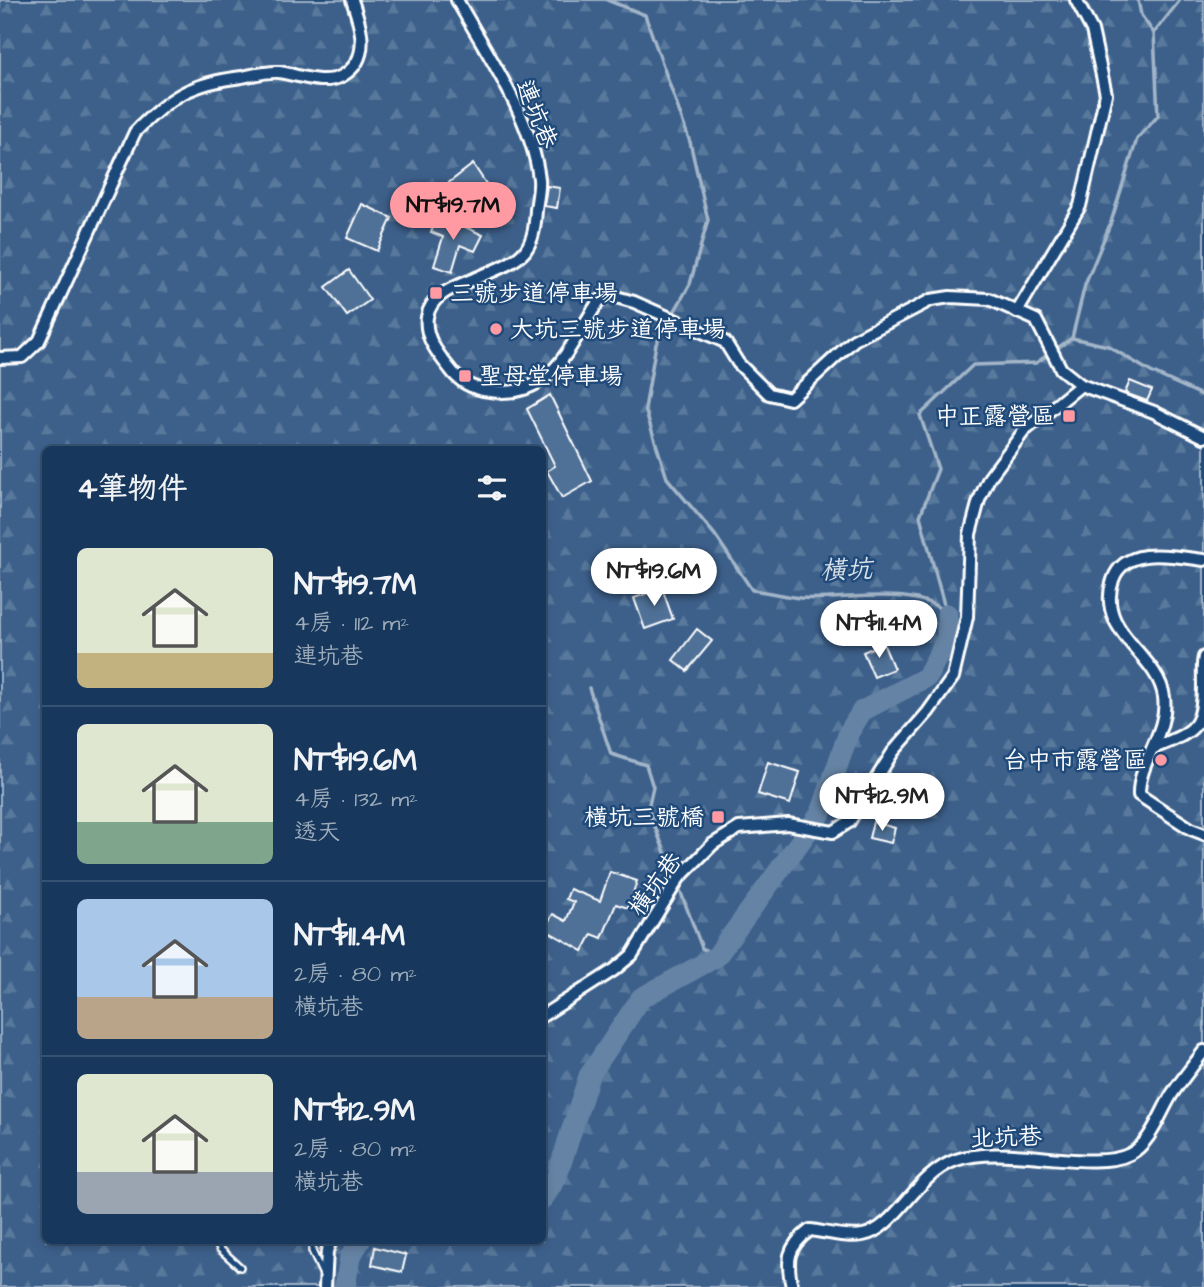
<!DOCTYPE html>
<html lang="zh-TW">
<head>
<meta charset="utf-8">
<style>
	:root { --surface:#17385c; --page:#203f62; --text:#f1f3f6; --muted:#9eacbb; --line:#365272; --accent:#ff9aa2 }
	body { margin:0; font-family:"Architects Daughter","LXGW WenKai TC",sans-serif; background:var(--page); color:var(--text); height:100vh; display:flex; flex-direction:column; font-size:26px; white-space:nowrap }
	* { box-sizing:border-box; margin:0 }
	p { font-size:23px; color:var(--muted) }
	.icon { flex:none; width:38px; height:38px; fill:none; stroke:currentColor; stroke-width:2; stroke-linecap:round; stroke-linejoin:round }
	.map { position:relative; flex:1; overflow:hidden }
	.drawer { position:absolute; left:42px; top:446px; width:504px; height:798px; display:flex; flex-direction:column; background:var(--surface); border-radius:10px; box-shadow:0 4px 10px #0003,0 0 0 2px var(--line) }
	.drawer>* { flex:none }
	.price { position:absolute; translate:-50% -60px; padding:0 16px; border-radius:24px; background:#fff; color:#222; font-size:23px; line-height:46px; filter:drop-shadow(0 2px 4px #0008) }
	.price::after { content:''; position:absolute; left:50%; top:42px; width:21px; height:16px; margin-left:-10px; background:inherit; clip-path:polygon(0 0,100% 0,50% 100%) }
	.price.selected { background:var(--accent); color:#111 }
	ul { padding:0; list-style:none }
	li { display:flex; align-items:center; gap:21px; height:175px; padding:0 35px }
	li+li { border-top:2px solid var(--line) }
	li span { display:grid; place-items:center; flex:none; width:196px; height:140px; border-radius:10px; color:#555 }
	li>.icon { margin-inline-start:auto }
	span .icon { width:84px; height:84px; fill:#fffc; stroke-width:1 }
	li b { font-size:30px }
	h2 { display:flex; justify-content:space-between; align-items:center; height:84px; padding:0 35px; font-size:30px }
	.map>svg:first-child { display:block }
	.forest { fill:url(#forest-firs); stroke:#9eb0c5; stroke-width:2; fill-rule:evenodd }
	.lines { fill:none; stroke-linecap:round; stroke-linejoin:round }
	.stream { stroke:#a3b5c8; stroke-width:3.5 }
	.river { stroke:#6583a4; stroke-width:21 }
	.building { fill:#507197; stroke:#fff; stroke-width:2 }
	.lane-casing { stroke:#fff; stroke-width:10 }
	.street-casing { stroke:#fff; stroke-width:16 }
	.lane { stroke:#1f4a7a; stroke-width:5 }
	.street { stroke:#1f4a7a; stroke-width:10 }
	.poi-dot { fill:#ff9aa2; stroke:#1f4a7a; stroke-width:2.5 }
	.labels { text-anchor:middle; stroke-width:5; stroke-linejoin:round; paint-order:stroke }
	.street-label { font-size:24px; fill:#fff; stroke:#1f4a7a }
	.poi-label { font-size:24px; fill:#fff; stroke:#1f4a7a; text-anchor:start }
	.water-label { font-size:26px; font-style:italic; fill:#d8e0e8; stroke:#1f4a7a }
</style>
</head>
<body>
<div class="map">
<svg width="1204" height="1287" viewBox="0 0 1204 1287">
	<defs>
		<pattern id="forest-firs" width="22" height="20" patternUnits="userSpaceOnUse" patternTransform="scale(1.75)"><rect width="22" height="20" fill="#3c618b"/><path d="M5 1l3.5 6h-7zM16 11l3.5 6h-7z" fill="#59799c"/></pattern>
	</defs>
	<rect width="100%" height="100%" fill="#1f4a7a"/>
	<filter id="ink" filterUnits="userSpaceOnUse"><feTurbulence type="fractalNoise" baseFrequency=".0143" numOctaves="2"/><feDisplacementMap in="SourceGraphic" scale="14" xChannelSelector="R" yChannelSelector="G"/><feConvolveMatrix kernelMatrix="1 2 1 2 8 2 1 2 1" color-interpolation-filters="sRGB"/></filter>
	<g filter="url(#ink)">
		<path class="forest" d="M0,0H1204V1287H0ZM46,450H542V1241H46Z"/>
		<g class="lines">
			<g class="stream">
				<path d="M607,0L645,15L690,142L708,220L690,284L656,344L645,409L667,478L715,535L752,590C768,592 784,596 800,598C841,602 916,583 947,614"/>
				<path d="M1138,0L1141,15L1153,32"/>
				<path d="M1072,338L1108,346L1151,372L1204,396"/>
				<path d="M946,612L920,516L938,469L920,415L973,365L1036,363L1072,338L1085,285L1111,222L1137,139L1158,116L1154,33L1180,0"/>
				<path d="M589,688L611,754L646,765L653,787L648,809L675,878"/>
				<path d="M678,885L702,948L716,957"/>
			</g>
			<g class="river">
				<path d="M542,1200L556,1179L589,1076L641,998L716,957L821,813L849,732L862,711L927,677L947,638V614"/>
				<path d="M345,1287L350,1257L360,1241"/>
			</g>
		</g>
		<g class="building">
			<path d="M473,164L496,199L464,221L442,188Z"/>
			<path d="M547,186L560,188L557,208L544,206Z"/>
			<path d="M362,204L392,218L377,251L347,238Z"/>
			<path d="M439,215L483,235L475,251L460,245L452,272L434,266L443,237L431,232Z"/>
			<path d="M349,270L370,300L347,316L326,287Z"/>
			<path d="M1130,381L1152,390L1147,401L1125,393Z"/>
			<path d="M550,395L592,481L562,498L547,471L555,466L527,409Z"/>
			<path d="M662,588L673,619L645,629L634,598Z"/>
			<path d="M697,629L712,641L687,671L673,660Z"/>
			<path d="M883,643L894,669L874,677L863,652Z"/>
			<path d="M768,762L800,772L790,804L758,794Z"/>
			<path d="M873,822L895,828L891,843L869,838Z"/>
			<path d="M610,872L637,881L628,908L616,904L602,938L592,934L583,951L544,929L553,914L566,921L574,902L566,899L570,889L600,901Z"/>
			<path d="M375,1247L406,1255L402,1272L372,1265Z"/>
		</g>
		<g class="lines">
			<g class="lane-casing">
				<g id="lane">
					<path d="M216,1241L220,1249L240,1267"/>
					<path d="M313,1241L312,1251L323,1275"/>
				</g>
			</g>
			<g class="street-casing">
				<g id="street">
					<path d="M457,0C486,52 532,118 539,179C540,189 537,200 536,210C535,225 534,239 525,251C513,265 491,271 474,279C455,287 431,294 427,317C424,337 438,354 450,369C460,383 473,389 490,391C554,400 569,344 599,301L609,295L634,302L725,342L738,363L769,394L790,399L854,340L931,300L950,297L989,299L1036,320L1061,369L1081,385L1154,412L1204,437"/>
					<path d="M1017,312L1080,206L1106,94L1092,30L1076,0"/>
					<path d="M0,358L22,357L39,341L135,132C170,96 192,83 242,77C253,75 267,71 279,72C299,75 323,86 342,76C372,59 361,27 352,0"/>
					<path d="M1204,560C1176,557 1125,544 1113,580C1095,633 1158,653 1164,697C1169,731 1138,762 1139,795L1191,829L1204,834"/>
					<path d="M1154,748C1194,731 1203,730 1203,684C1203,675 1202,664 1204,657"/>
					<path d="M542,1016L614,970L632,955L679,878L713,844L739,828L788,824L833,832L849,822L893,752L928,712L953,677L967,617L970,534L979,500L989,478L1024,431L1081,385"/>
					<path d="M325,1287L327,1251L331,1241"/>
					<path d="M792,1287C786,1260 787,1247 810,1230C826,1232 848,1238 863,1235C896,1229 915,1175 956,1160C1005,1143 1093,1173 1130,1154C1151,1143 1160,1113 1172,1094C1182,1079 1193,1066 1204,1051"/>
				</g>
			</g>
			<use href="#lane" class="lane"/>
			<use href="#street" class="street"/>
		</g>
	</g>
	<g class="poi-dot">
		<rect x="429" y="286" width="14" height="14" rx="3.5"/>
		<circle cx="496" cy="329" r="7"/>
		<rect x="458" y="369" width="14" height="14" rx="3.5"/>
		<rect x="1062" y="409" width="14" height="14" rx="3.5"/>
		<circle cx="1161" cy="760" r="7"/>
		<rect x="711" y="810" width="14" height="14" rx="3.5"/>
	</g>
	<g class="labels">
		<g class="street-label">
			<text transform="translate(537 114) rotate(68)" y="8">連坑巷</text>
			<text transform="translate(655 884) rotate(-54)" y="8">橫坑巷</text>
			<text transform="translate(1006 1137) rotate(-2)" y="8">北坑巷</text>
		</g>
		<g class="poi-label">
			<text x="450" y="301">三號步道停車場</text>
			<text x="510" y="337">大坑三號步道停車場</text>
			<text x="479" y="384">聖母堂停車場</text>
			<text x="1055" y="424" text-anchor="end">中正露營區</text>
			<text x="1147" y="768" text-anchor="end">台中市露營區</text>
			<text x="704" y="825" text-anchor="end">橫坑三號橋</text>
		</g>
		<g class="water-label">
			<text transform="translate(846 569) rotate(-1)" y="9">橫坑</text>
		</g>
	</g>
</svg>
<b class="price selected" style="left:453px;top:242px">NT$19.7M</b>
<b class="price" style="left:654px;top:608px">NT$19.6M</b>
<b class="price" style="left:879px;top:660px">NT$11.4M</b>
<b class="price" style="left:882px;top:833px">NT$12.9M</b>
<section class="drawer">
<h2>4筆物件<svg class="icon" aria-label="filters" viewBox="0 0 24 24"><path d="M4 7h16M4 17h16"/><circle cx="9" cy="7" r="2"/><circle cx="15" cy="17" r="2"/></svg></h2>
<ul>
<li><span style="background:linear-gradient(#dfe7d0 75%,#c2b280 0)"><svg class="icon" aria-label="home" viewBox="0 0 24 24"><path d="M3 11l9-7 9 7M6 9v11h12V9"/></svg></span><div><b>NT$19.7M</b><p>4房 · 112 m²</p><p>連坑巷</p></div></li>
<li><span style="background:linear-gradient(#dfe7d0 70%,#7fa58c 0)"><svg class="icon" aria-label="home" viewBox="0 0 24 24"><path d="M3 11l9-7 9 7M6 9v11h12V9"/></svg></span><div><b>NT$19.6M</b><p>4房 · 132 m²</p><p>透天</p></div></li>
<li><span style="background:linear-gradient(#a9c7e8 70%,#b9a48a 0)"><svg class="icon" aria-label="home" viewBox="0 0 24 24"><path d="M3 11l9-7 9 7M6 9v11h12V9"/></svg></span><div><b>NT$11.4M</b><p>2房 · 80 m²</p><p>橫坑巷</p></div></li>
<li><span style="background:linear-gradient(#dfe7d0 70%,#9aa5b1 0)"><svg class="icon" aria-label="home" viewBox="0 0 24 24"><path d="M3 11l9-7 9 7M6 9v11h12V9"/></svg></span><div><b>NT$12.9M</b><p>2房 · 80 m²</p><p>橫坑巷</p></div></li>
</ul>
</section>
</div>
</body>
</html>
